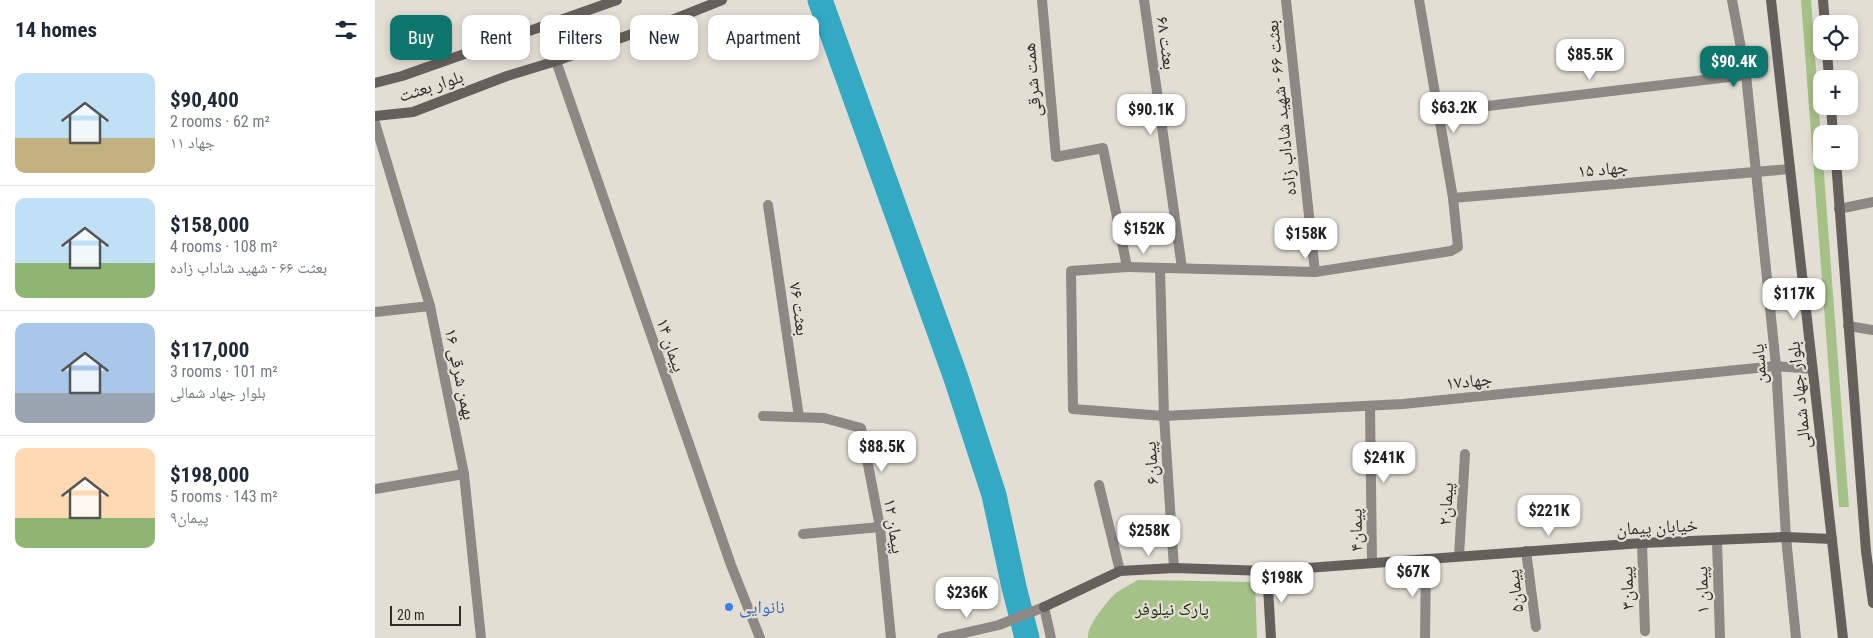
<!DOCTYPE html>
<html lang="en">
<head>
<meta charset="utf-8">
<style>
	:root { --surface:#fff; --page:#f2f2f3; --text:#1f2937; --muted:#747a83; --line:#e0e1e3; --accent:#0f766e }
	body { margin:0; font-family:"Roboto Condensed","Noto Naskh Arabic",sans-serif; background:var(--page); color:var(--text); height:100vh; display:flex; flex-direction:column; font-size:19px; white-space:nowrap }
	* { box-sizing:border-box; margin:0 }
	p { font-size:16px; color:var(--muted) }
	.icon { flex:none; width:28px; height:28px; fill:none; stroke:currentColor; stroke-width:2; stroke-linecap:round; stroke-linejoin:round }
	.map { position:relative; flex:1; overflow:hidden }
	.panel { display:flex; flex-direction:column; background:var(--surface); width:375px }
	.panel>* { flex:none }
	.hud { position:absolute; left:15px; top:15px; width:475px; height:45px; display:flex; gap:10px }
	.fabs { position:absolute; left:1438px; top:15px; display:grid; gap:10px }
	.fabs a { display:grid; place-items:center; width:45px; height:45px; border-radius:10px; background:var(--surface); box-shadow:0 2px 8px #0003; font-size:25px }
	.scale { position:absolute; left:15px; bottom:12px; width:71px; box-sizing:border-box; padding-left:5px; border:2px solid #2e2d29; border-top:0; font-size:14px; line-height:18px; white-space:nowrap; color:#2e2d29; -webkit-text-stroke:4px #e3ded4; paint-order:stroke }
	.price { position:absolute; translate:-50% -42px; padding:0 11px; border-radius:10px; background:#fff; color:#222; font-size:16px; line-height:32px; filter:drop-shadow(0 1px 2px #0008) }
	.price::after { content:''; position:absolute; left:50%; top:30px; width:15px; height:11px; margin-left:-8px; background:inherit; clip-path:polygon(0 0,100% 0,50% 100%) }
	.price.on { background:var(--accent); color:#fff }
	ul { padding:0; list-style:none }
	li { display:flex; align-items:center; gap:15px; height:125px; padding:0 15px }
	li+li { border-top:1px solid var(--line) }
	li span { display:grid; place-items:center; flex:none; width:140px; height:100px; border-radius:10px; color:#555 }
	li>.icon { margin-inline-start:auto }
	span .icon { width:60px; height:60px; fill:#fffc; stroke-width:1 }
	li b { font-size:21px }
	h2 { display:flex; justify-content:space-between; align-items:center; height:60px; padding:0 15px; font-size:21px }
	.tag { padding:0 18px; border-radius:10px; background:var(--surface); box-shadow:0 2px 8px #0003; font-size:18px; line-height:45px }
	.tag.on { background:var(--accent); color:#fff }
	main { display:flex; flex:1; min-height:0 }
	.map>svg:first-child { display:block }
	.green { fill:#a4c187 }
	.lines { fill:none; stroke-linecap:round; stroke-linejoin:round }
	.canal { stroke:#34a9c3; stroke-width:25 }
	.lane { stroke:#8c8985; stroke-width:10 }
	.street { stroke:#8c8985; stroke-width:10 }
	.secondary { stroke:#65605c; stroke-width:10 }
	.shop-dot { fill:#3f7fe0; stroke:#e3ded4; stroke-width:2 }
	.labels { text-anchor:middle; stroke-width:4.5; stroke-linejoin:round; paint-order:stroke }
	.street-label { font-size:18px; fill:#2e2d29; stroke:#e3ded4 }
	.shop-label { font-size:18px; fill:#366cbe; stroke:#e3ded4; text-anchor:start }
	.park-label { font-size:18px; fill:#223011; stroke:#e3ded4 }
</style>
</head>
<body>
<main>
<section class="panel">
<h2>14 homes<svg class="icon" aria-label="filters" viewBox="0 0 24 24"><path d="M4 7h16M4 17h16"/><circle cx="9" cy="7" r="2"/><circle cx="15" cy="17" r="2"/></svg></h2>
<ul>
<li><span style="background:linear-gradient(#bfe0f5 65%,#c2b280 0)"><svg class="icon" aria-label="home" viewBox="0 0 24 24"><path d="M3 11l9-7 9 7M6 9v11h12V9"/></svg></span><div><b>$90,400</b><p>2 rooms · 62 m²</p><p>جهاد ۱۱</p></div></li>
<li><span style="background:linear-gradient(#bfe0f5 65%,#8fb573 0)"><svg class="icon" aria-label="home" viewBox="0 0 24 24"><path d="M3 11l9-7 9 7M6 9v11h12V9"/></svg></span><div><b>$158,000</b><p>4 rooms · 108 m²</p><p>بعثت ۶۶ - شهید شاداب زاده</p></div></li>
<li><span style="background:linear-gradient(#a9c7e8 70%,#9aa5b1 0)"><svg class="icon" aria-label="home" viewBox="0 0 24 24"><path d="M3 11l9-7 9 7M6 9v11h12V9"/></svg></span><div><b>$117,000</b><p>3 rooms · 101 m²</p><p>بلوار جهاد شمالی</p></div></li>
<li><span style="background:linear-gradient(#ffd9b3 70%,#8fb573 0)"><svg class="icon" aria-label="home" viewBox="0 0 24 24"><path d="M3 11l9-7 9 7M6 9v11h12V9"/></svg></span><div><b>$198,000</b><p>5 rooms · 143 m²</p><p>پیمان۹</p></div></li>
</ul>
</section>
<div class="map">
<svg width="1498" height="638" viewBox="0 0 1498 638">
	<rect width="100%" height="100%" fill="#e3ded4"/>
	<g class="green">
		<path d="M1426,0H1436L1446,140V161H1448L1474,507H1464Z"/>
		<path d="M763,580L880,582L882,638H713C711,626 733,600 742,592C749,588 756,584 763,580Z"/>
	</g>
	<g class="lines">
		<path class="canal" d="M445,0L581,378L619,495L639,587L652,638"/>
		<path class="lane" d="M669,607L676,638"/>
		<g class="street">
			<path d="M667,0L681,157L728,148L752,267L696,271L698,409L789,416L1028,404L1401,366L1437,369"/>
			<path d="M769,0L807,268"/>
			<path d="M911,0L940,272"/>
			<path d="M1357,0L1371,75L1401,366L1411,537L1421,638"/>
			<path d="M181,61L356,565L385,638"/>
			<path d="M1062,112L1371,75"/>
			<path d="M0,123L55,306L89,474L106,638"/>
			<path d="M1078,198L1415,169"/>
			<path d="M393,205L424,417"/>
			<path d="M1464,209L1498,202"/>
			<path d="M752,267L940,272L1076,251L1083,247L1078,198L1044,0"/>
			<path d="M785,268L789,416L799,568"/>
			<path d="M0,312L55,306"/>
			<path d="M1473,326L1498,330"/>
			<path d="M995,406L997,563"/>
			<path d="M388,416L449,418L486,428L505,527L516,638"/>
			<path d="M724,485L745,571"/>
			<path d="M0,489L89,474"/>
			<path d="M428,534L505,527"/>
			<path d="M1342,541L1345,638"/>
			<path d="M1267,543L1270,631"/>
			<path d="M1151,551L1161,627"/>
			<path d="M1084,556L1090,454"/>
			<path d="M567,638L624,625L669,607"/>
			<path d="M1050,638L1051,559"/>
		</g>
		<g class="secondary">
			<path d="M1396,0L1468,638"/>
			<path d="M1448,0L1450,24"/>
			<path d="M1452,51L1454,79"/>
			<path d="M0,83L27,76L242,0"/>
			<path d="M1456,106L1458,134"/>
			<path d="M0,116L38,112L132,76L181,61L302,18L347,0"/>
			<path d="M1461,161L1491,551L1498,603"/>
			<path d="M892,571L896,638"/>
			<path d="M669,607L745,571L799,568L892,571L1267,543L1411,537L1457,539"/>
		</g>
	</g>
	<circle class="shop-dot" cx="354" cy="607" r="5"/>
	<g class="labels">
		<g class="street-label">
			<text transform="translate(791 43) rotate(82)" y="6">بعثت ۶۸</text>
			<text transform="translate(657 80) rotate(-95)" y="6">همت شرقی</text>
			<text transform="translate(56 86) rotate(-18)" y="6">بلوار بعثت</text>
			<text transform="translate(906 108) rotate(-96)" y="6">بعثت ۶۶ - شهید شاداب زاده</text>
			<text transform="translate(1228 169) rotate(-5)" y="6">جهاد ۱۵</text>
			<text transform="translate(424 309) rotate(82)" y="6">بعثت ۷۶</text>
			<text transform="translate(296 345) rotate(71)" y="6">پیمان ۱۴</text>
			<text transform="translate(1384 364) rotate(-95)" y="6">یاسمن</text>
			<text transform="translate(85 374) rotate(78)" y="6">بهمن شرقی ۱۶</text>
			<text transform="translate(1094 381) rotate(-6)" y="6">جهاد۱۷</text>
			<text transform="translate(1424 395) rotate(-96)" y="6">بلوار جهاد شمالی</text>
			<text transform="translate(776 463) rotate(-94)" y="6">پیمان۶</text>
			<text transform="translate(1071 504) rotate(-86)" y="6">پیمان۲</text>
			<text transform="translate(519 526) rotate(81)" y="6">پیمان ۱۲</text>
			<text transform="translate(1282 527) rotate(-3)" y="6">خیابان پیمان</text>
			<text transform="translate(981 530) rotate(-91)" y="6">پیمان۴</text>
			<text transform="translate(1252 588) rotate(-92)" y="6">پیمان۳</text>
			<text transform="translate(1327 590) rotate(-92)" y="6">پیمان ۱</text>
			<text transform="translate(1140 591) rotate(-97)" y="6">پیمان۵</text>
		</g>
		<g class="shop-label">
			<text x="364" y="613">نانوایی</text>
		</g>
		<g class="park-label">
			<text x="797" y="615">پارک نیلوفر</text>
		</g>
	</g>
</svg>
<div class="fabs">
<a><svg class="icon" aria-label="locate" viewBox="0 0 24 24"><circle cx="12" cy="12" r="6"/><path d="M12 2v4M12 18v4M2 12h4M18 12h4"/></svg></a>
<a>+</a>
<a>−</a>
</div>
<div class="scale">20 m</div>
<b class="price" style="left:1215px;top:81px">$85.5K</b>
<b class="price on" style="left:1359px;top:88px">$90.4K</b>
<b class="price" style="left:1079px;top:134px">$63.2K</b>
<b class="price" style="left:776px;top:136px">$90.1K</b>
<b class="price" style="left:769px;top:255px">$152K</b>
<b class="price" style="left:931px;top:260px">$158K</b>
<b class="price" style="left:1419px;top:320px">$117K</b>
<b class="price" style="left:507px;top:473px">$88.5K</b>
<b class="price" style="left:1009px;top:484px">$241K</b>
<b class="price" style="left:1174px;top:537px">$221K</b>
<b class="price" style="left:774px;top:557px">$258K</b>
<b class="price" style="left:1038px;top:598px">$67K</b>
<b class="price" style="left:907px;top:604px">$198K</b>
<b class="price" style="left:592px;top:619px">$236K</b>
<div class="hud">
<a class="tag on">Buy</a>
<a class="tag">Rent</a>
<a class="tag">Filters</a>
<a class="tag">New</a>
<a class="tag">Apartment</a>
</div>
</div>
</main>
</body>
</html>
